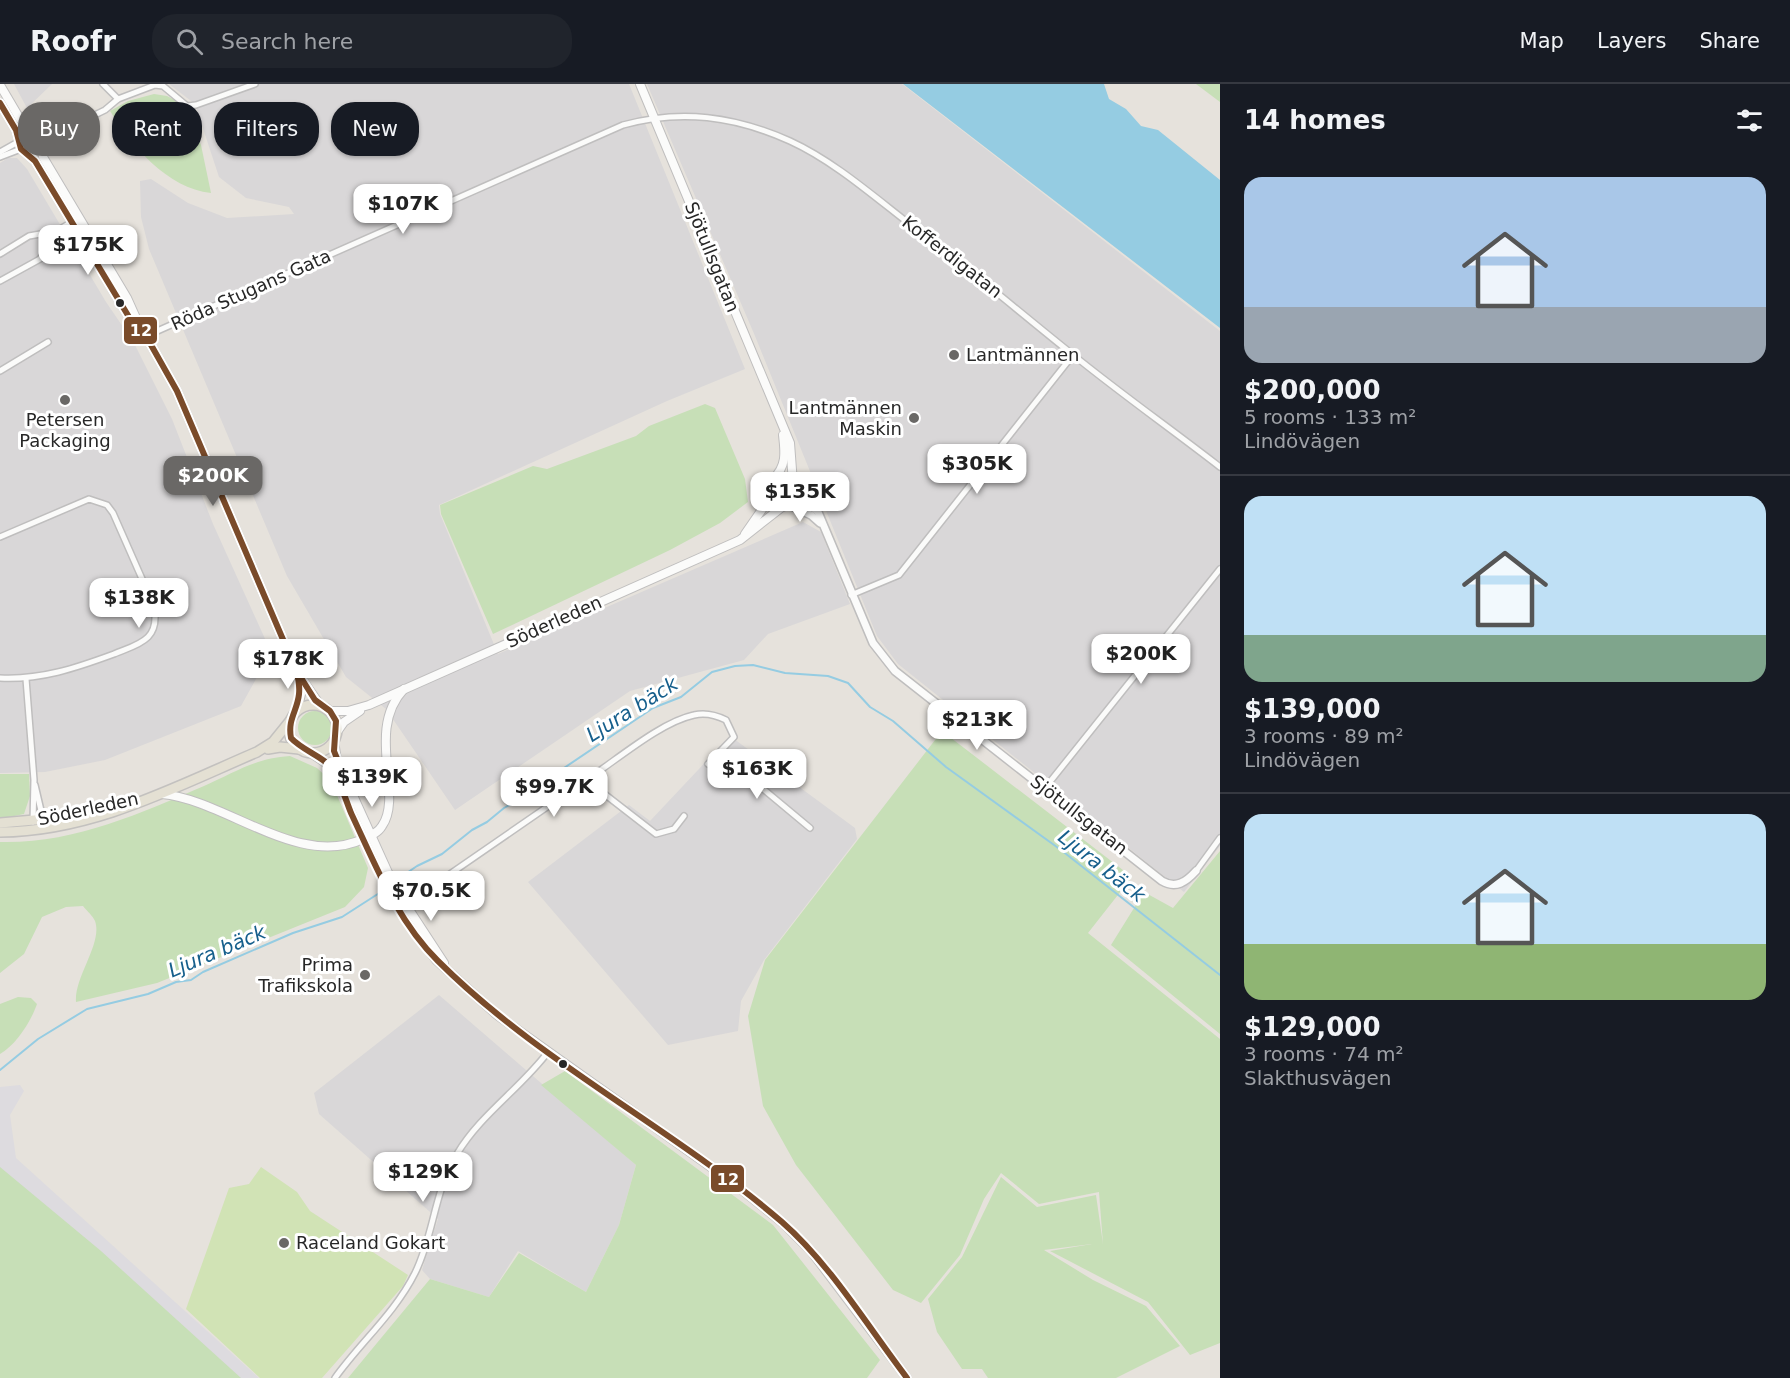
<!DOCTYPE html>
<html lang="en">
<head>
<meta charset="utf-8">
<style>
	:root { --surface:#171b24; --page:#20242c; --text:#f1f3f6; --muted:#9ea1a6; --line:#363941; --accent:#6a6866 }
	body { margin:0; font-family:"DejaVu Sans",sans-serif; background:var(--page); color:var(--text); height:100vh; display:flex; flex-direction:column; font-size:22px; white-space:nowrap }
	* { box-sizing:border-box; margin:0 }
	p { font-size:20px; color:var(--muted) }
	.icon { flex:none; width:33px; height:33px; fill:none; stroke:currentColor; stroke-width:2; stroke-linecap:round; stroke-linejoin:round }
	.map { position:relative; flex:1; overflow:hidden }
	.sheet { display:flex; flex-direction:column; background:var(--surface); width:570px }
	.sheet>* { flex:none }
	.guide { position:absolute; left:18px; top:18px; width:570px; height:54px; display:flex; gap:12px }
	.price { position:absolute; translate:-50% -51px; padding:0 14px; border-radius:12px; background:#fff; color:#222; font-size:20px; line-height:39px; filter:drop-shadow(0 2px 3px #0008) }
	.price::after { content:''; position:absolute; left:50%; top:36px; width:18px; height:14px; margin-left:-9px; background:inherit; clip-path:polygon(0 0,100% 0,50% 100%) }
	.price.current { background:var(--accent); color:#fff }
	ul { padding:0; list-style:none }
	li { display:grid; align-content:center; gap:12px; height:318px; padding:0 24px }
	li+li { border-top:2px solid var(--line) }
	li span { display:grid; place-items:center; height:186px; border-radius:18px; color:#555 }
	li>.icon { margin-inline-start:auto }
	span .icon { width:108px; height:108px; fill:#fffc; stroke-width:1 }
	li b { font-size:26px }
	h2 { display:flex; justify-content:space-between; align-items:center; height:72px; padding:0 24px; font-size:26px }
	.tag { padding:0 21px; border-radius:24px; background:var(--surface); box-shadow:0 2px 4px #0004; font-size:21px; line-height:54px }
	.tag.current { background:var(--accent); color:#fff }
	header { display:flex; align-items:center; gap:36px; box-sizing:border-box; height:84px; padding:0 30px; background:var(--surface); border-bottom:2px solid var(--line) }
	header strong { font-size:28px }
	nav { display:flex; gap:33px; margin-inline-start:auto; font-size:21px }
	.search { width:420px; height:54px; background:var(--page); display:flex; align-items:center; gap:15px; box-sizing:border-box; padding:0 21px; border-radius:24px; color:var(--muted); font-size:22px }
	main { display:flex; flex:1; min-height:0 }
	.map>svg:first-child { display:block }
	.industrial { fill:#d9d7d8 }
	.airport { fill:#dddbdf }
	.green { fill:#c7dfb7 }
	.pitch { fill:#d1e3b5 }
	.water { fill:#95cce2 }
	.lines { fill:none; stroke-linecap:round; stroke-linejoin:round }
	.stream { stroke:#95cce2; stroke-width:2 }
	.minor-casing { stroke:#bfbebe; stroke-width:8 }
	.tertiary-casing { stroke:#bfbebe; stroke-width:10 }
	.secondary-casing { stroke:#bfbebe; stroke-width:10 }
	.primary-casing { stroke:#c3c1bf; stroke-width:12 }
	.minor { stroke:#fbfbfa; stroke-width:5 }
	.tertiary { stroke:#fbfbfa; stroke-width:7 }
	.secondary { stroke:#fbfbfa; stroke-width:8 }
	.primary { stroke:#e4e0d3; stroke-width:9 }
	.bus-1-casing { stroke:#fff; stroke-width:10 }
	.bus-1 { stroke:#7a4b2a; stroke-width:6 }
	.bus-dot { fill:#272727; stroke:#fff; stroke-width:2 }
	.poi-dot { fill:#6a6866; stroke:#fff; stroke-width:2 }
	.labels { text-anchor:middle; stroke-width:6; stroke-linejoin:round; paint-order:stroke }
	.street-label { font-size:18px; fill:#272727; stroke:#fff }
	.poi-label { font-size:18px; fill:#272727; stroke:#fff; text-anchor:start }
	.water-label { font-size:20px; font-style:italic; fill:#165f8c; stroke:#fff }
	.line-badge { stroke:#fff; stroke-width:2 }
	.badge-label { font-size:16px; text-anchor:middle; font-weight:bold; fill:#fff }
</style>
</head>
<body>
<header>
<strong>Roofr</strong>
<div class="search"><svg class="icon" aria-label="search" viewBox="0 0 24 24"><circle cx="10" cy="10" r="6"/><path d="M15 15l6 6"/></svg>Search here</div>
<nav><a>Map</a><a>Layers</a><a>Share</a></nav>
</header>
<main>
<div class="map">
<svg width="1220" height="1294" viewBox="0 0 1220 1294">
	<rect width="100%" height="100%" fill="#e6e2dc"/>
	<g class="industrial">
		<path d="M14,0H52L27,24Z"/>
		<path d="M169,0H629L745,285L667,317L439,421L440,430L498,570L803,438L821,448L850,520L768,550L744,576L630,607L455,726L386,625L346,593L287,492L149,165L141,133L140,97L151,95L188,119L227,134L294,130L289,123L246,114L219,93L195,20Z"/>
		<path d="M647,0H902L1220,247V762L1184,808L898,580L877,552L755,252Z"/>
		<path d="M8,74H17L27,85L106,218L134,259L172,335L213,440L271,568L241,622L105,676L45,688L0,689V79Z"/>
		<path d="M730,652L855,744L857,755L764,876L741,917L738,947L668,961L528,798L629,721L650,737Z"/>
		<path d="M439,911L636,1081L619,1141L586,1208L518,1167L489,1213L430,1195L422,1186L438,1135L319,1030L314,1009Z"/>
	</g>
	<path class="airport" d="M20,1001L24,1007L10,1031L16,1074L259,1294H0V1003Z"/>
	<g class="green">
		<path d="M1196,0H1220V18Z"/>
		<path d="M154,10L167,12L192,25L188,31L201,61L211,109C167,104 133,63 110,27L128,17Z"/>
		<path d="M705,320L715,324L745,395L748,418L720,439L670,466L493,550L441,430L440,421L533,382L547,385L636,352L649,342Z"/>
		<circle cx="315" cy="644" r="17"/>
		<path d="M942,647L1132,793L1088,849L1220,955V1259L1190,1271L1148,1218L1050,1167L1092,1160L1044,1166L1093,1196L1146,1222L1180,1262L1116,1294H988L982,1285H962L937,1248L928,1215L962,1173L1001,1093L1037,1123L1096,1111L1103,1160L1099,1108L1039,1120L1001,1089L984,1115L960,1171L921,1219L893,1206L796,1081L763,1022L748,932L765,876Z"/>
		<path d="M290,672L317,684L331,697L368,784L364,803L345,823L157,899L76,918C74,893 103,859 95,837C93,832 87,827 83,822L66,823L42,833L24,870L0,889V758C72,760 139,730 204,702C235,688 256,674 290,672Z"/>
		<path d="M0,690H29L30,712L24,730L0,735Z"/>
		<path d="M1220,767V950L1111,861L1144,808L1173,824Z"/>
		<path d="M18,913L31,914L37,920C31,937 17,960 0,970V920Z"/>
		<path d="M565,987L773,1141L880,1276L867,1294H348L430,1195L489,1213L519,1169L586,1208L619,1141L636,1081L541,1001Z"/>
		<path d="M0,1083L101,1167L241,1294H0Z"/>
	</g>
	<path class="pitch" d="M261,1083L297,1108L310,1127L408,1191L403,1202L322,1294H260L186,1225L229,1104L249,1100Z"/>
	<path class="water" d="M903,0H1104L1109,15L1126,25L1141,42L1158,46L1220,96V244Z"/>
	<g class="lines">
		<g class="stream">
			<path d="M395,797L417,782L442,770L472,746L487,738L504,724L538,705L561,686L653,624L681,613L712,588L735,582L753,581L785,589L828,592L848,599L870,623L893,637L946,683L1061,766L1220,891"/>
			<path d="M0,986L38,955L87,925L148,910L176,898L191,896L203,888L293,849L342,833L384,806"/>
		</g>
		<g class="minor-casing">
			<g id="minor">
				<path d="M103,0L118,15"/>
				<path d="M39,58L105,26L118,15L155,1L163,2L187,22L196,21L255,0"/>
				<path d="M0,68L18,58"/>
				<path d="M0,73L21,65"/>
				<path d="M0,170L29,152L57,147L72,138"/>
				<path d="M0,197L40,175L57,147"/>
				<path d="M146,252L623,41C681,25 734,32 790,57C838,79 881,119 924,151C974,189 1022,230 1072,270C1120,309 1171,345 1220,383"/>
				<path d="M0,287L48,258"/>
				<path d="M0,453L89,415L107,421L113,429L154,522C156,533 156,545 148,553C139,562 125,565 114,570C76,584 41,596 0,594"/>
				<path d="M851,511L899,491L1073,271"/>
				<path d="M26,595L34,696L33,738"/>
				<path d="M720,669L810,744"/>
				<path d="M589,694C618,675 661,638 694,631C706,628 716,631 726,636L734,653L708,680"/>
				<path d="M35,701L43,735"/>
				<path d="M1045,704L1220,485"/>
				<path d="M1196,787L1220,754"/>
				<path d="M405,821L589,694L598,705L656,750L674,745L684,732"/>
				<path d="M335,1294C360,1259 395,1229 415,1189C434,1151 434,1107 457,1070C480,1031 521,1004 548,968"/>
			</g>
		</g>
		<g class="tertiary-casing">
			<g id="tertiary">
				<path d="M795,408L818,428L873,559L895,587L1162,797C1176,805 1186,798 1196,787"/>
				<path d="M789,421L811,431L820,439"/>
			</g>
		</g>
		<g class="secondary-casing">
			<g id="secondary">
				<path d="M640,0L790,359L793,399"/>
				<path d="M0,1L20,35L39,54L43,73L127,214L140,243"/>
				<path d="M0,19L16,46L21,65L35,77L132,238L146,252L177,307L296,586L301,610L297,627"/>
				<circle cx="780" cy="408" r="15"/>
				<path d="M773,395C787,382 785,368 783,351"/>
				<path d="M745,450L763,424L766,415"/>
				<path d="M302,595L320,621"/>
				<path d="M330,627H348L369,621L740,456L782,423"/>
				<path d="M337,648L344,638L360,627"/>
				<path d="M334,657L337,676L395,804L444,879"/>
				<path d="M311,669L330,682L334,689L388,808L412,845L436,876L497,931L736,1101L783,1139L811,1167L907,1294"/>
				<path d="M162,710C226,716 298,785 363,755C370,752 378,749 382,742C404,711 365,646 404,605"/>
			</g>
		</g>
		<g class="primary-casing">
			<g id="primary">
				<circle cx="313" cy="645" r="24"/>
				<path d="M268,665L280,663L299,665"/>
				<path d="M0,739L57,734L133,716"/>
				<path d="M0,748C93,747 173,704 257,668L273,658L290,637"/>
			</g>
		</g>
		<use href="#minor" class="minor"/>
		<use href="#tertiary" class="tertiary"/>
		<use href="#secondary" class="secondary"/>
		<use href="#primary" class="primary"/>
		<g class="bus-1-casing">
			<g id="bus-1">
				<path d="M0,19L16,46L21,65L35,77L132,238L146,252L177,307L296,586C307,622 286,628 291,654C302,666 323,673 331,683C340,696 345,714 351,729C375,780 397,837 438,877C540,979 673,1044 782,1138C830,1180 868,1243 907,1294"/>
				<path d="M298,589L315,616L330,627L336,637L334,667L346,697"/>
			</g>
		</g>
		<use href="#bus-1" class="bus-1"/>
	</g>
	<g class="bus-dot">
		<circle cx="120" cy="219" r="5"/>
		<circle cx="563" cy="980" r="5"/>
	</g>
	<g class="poi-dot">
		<circle cx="954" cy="271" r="6"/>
		<circle cx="65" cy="316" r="6"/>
		<circle cx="914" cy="334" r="6"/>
		<circle cx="365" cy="891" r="6"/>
		<circle cx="284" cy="1159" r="6"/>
	</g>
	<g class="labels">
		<g class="street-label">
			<text transform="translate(712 173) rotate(68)" y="6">Sjötullsgatan</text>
			<text transform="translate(952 173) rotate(38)" y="6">Kofferdigatan</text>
			<text transform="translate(251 206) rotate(-24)" y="6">Röda Stugans Gata</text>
			<text transform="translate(554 538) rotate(-24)" y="6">Söderleden</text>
			<text transform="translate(88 725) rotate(-12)" y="6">Söderleden</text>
			<text transform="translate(1079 731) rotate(38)" y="6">Sjötullsgatan</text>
		</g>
		<g class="poi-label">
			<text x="966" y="277">Lantmännen</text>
			<text x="902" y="330" text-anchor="end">Lantmännen<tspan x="902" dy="21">Maskin</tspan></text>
			<text x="65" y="342" text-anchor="middle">Petersen<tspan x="65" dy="21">Packaging</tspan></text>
			<text x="353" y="887" text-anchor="end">Prima<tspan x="353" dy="21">Trafikskola</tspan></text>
			<text x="296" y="1165">Raceland Gokart</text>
		</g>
		<g class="water-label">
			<text transform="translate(632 625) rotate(-32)" y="7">Ljura bäck</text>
			<text transform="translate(1102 782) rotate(38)" y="7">Ljura bäck</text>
			<text transform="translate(217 867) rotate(-23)" y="7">Ljura bäck</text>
		</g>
	</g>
	<g class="line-badge">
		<rect x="123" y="232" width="35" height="29" rx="6" fill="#7a4b2a"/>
		<rect x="710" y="1080" width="35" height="29" rx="6" fill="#7a4b2a"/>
	</g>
	<g class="badge-label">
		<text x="141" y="252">12</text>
		<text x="728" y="1101">12</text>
	</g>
</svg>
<b class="price" style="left:403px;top:151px">$107K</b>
<b class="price" style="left:88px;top:192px">$175K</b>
<b class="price" style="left:977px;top:411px">$305K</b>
<b class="price current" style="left:213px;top:423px">$200K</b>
<b class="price" style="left:800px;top:439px">$135K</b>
<b class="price" style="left:139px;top:545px">$138K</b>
<b class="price" style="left:1141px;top:601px">$200K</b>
<b class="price" style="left:288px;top:606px">$178K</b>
<b class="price" style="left:977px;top:667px">$213K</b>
<b class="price" style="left:757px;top:716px">$163K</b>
<b class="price" style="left:372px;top:724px">$139K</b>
<b class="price" style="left:554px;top:734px">$99.7K</b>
<b class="price" style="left:431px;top:838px">$70.5K</b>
<b class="price" style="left:423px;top:1119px">$129K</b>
<div class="guide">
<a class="tag current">Buy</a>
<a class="tag">Rent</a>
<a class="tag">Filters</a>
<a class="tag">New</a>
</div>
</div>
<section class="sheet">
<h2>14 homes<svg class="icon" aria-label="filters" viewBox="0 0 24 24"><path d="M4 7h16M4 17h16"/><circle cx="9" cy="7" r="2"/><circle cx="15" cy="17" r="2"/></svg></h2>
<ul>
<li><span style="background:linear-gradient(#a9c7e8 70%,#9aa5b1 0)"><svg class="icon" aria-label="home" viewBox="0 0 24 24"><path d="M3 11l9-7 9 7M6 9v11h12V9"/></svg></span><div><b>$200,000</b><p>5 rooms · 133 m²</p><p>Lindövägen</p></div></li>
<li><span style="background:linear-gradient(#bfe0f5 75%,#7fa58c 0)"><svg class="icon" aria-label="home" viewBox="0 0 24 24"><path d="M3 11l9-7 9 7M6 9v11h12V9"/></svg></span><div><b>$139,000</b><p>3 rooms · 89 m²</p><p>Lindövägen</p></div></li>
<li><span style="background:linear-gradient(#bfe0f5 70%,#8fb573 0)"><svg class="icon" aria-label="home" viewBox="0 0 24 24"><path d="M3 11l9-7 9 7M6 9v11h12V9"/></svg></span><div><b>$129,000</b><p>3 rooms · 74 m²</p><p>Slakthusvägen</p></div></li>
</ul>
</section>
</main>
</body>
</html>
